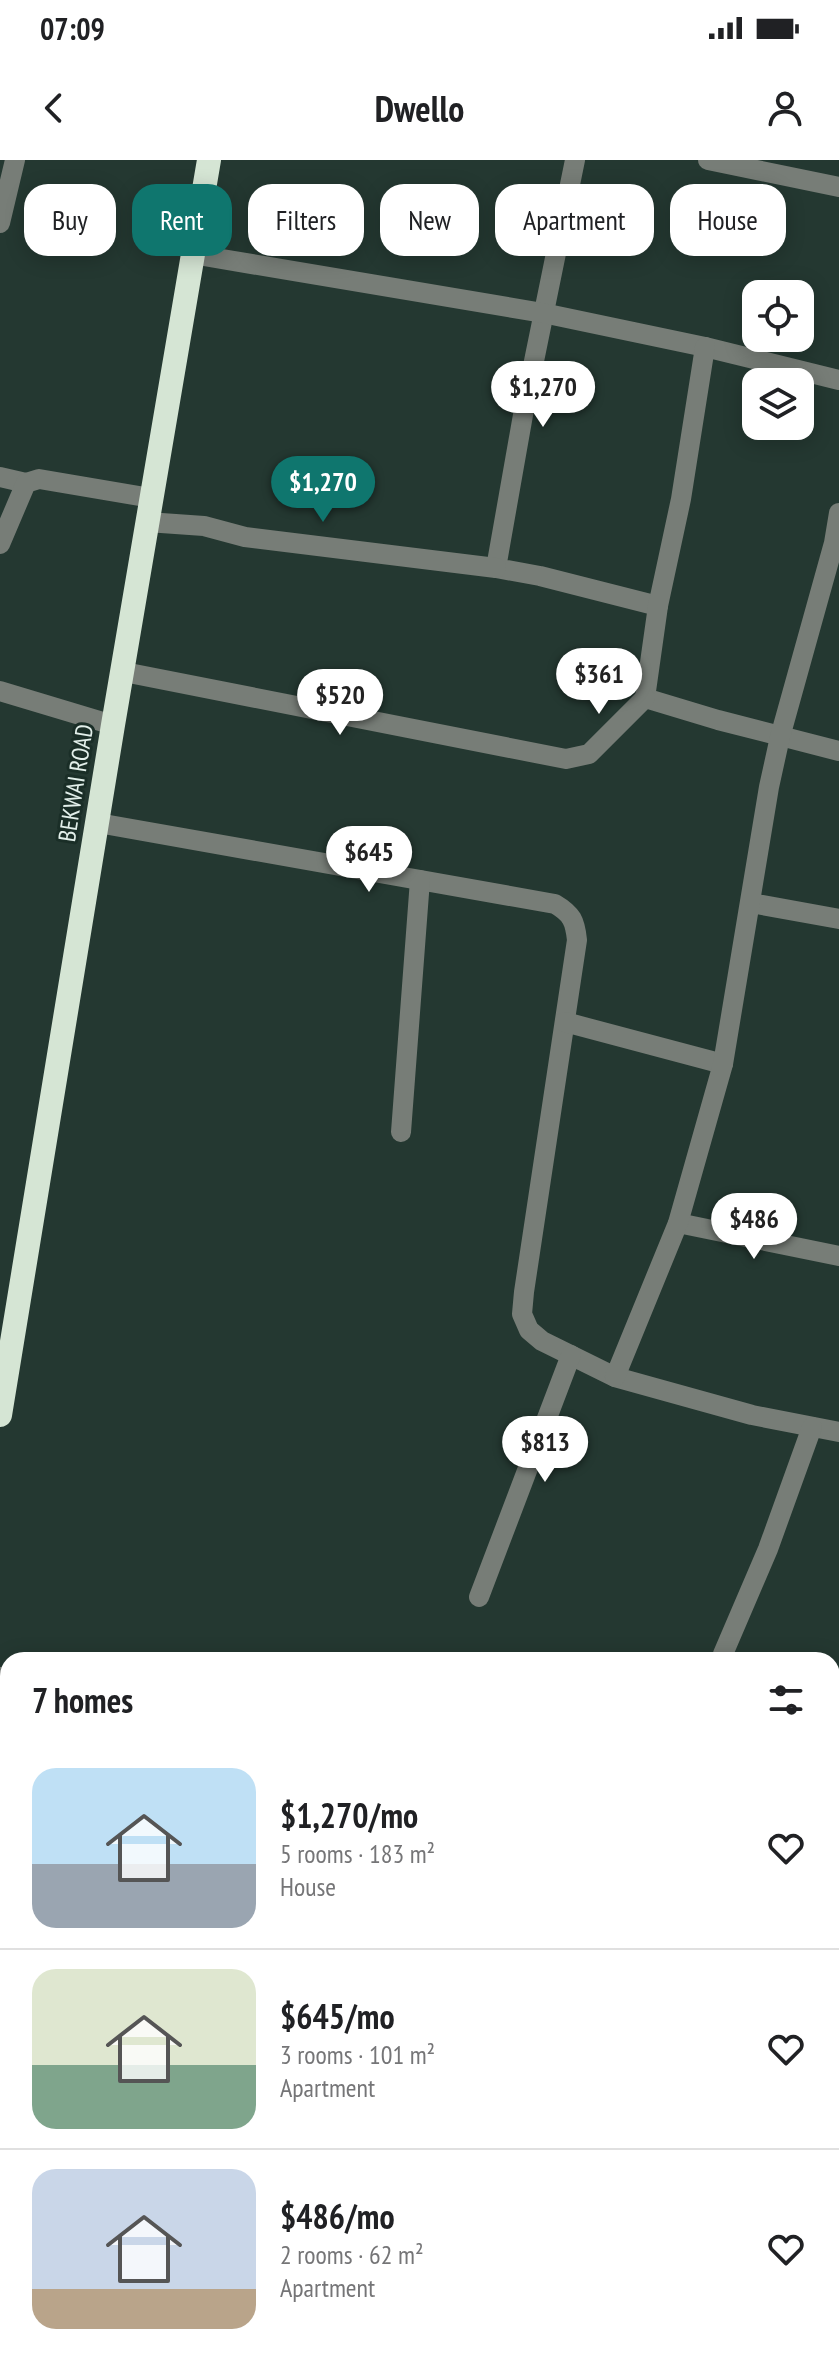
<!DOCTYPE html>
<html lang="en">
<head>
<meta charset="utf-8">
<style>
	:root { --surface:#fff; --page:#f6f6f6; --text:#202124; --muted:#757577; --line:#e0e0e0; --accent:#0f766e }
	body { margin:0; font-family:"PT Sans Narrow",sans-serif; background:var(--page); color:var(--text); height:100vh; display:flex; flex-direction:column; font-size:30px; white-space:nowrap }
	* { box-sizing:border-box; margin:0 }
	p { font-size:26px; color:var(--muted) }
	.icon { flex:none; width:44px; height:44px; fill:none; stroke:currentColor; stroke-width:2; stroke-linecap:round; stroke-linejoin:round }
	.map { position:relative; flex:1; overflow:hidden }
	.side { position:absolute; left:0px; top:1492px; width:840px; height:712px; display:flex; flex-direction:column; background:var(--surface); border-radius:24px 24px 0 0; box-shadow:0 4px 20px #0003 }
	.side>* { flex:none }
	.banner { position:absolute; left:24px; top:24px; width:792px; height:72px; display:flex; gap:16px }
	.tools { position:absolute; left:742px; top:120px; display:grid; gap:16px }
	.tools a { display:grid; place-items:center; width:72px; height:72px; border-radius:16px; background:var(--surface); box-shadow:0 4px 20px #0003; font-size:40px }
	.price { position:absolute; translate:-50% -68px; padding:0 18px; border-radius:28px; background:#fff; color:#222; font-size:26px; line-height:52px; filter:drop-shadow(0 2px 4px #0008) }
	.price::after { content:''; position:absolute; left:50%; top:48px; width:24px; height:18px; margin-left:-12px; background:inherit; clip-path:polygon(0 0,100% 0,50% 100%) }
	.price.selected { background:var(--accent); color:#fff }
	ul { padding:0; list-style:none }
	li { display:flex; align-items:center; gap:24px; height:200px; padding:0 32px }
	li+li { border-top:2px solid var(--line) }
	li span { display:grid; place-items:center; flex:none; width:224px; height:160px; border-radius:24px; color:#555 }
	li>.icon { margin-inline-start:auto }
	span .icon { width:96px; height:96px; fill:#fffc; stroke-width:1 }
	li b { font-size:34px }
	h2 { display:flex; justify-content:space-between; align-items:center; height:96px; padding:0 32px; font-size:34px }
	.tag { padding:0 28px; border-radius:24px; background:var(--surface); box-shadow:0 4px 20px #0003; font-size:28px; line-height:72px }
	.tag.selected { background:var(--accent); color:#fff }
	.status { display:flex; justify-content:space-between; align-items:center; height:56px; padding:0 40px; background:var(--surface); direction:ltr }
	.status svg { height:22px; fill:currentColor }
	header { display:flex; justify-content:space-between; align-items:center; height:104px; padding:0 32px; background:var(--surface); font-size:36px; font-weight:700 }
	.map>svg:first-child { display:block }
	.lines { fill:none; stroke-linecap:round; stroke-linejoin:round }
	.minor { stroke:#777d77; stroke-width:20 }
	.highway { stroke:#d5e5d4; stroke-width:24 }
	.labels { text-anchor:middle; stroke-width:6; stroke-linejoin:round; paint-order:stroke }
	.street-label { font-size:24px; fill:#e2efea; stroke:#1a2e27 }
</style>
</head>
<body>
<div class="status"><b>07:09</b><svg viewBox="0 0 49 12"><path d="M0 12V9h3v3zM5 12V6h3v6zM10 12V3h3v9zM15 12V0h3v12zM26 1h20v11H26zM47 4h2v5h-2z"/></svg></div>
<header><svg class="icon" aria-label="back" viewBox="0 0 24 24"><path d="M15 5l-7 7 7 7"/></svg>Dwello<svg class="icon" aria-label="person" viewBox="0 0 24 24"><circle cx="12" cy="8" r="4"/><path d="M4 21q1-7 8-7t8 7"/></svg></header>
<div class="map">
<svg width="839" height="2204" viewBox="0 0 839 2204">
	<rect width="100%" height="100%" fill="#243831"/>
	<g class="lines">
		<g class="minor">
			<path d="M575,0L523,255L496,408L540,416L658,446"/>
			<path d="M708,0L839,27"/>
			<path d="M0,63L15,0"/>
			<path d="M192,94L543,153L705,187L839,220"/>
			<path d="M705,187L681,339L658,446L645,538L718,560L839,591"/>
			<path d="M0,317L26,323"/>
			<path d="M147,362L204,366L245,377L496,408"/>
			<path d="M0,384L26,323L39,319L151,338"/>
			<path d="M124,512L566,599L589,594L645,538"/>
			<path d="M0,531L113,565"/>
			<path d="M98,663L555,744C572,754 575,761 577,780L524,1132L522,1154L529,1170L542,1181L615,1217L752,1255L839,1272"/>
			<path d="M751,743L839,759"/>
			<path d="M565,862L723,904"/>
			<path d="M401,972L420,720"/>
			<path d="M678,1063L839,1096"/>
			<path d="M615,1217L678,1063L723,904L769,627L780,577L834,383L839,353"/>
			<path d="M479,1437L571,1195"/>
			<path d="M723,1494L768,1389L812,1267"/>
			<path d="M0,1517L8,1518"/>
			<path d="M0,1596L8,1600"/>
			<path d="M832,1714L839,1701"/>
			<path d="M832,1756L839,1760"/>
			<path d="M832,1960L839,1965"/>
			<path d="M0,2068L8,2072"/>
			<path d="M306,2196L333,2204"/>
			<path d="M139,2204V2196"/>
			<path d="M691,2204L693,2196"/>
		</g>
		<path class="highway" d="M0,1255L113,565L209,0"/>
	</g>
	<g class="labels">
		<g class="street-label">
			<text transform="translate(76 623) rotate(-81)" y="8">BEKWAI ROAD</text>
		</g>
	</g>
</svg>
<div class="tools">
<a><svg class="icon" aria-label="locate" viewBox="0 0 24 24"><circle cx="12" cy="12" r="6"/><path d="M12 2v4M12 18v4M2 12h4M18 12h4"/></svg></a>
<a><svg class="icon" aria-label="layers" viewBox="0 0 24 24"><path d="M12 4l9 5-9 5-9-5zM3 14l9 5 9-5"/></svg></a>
</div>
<b class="price" style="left:543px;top:269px">$1,270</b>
<b class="price selected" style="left:323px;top:364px">$1,270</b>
<b class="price" style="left:599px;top:556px">$361</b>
<b class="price" style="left:340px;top:577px">$520</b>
<b class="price" style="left:369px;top:734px">$645</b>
<b class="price" style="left:754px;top:1101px">$486</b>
<b class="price" style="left:545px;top:1324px">$813</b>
<div class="banner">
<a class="tag">Buy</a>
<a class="tag selected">Rent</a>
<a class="tag">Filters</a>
<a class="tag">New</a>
<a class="tag">Apartment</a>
<a class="tag">House</a>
</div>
<section class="side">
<h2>7 homes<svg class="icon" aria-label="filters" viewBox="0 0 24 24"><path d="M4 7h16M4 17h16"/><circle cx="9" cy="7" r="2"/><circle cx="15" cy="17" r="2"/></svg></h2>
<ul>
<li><span style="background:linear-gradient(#bfe0f5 60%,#9aa5b1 0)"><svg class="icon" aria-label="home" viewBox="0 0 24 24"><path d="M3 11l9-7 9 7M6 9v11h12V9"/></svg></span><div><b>$1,270/mo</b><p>5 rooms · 183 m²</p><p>House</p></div><svg class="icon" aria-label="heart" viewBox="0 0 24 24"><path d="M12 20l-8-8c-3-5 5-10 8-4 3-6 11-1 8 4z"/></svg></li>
<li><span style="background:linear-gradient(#dfe7d0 60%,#7fa58c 0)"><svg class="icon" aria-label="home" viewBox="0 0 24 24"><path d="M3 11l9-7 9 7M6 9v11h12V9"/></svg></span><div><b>$645/mo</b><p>3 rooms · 101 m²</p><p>Apartment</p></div><svg class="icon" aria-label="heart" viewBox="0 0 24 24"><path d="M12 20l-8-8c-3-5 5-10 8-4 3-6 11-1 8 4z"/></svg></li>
<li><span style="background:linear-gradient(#c9d6e8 75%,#b9a48a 0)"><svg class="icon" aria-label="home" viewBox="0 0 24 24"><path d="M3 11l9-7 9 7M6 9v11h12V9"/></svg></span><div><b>$486/mo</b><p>2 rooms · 62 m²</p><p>Apartment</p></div><svg class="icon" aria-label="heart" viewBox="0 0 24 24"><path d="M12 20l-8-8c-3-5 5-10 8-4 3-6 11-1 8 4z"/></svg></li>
</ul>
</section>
</div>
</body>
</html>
